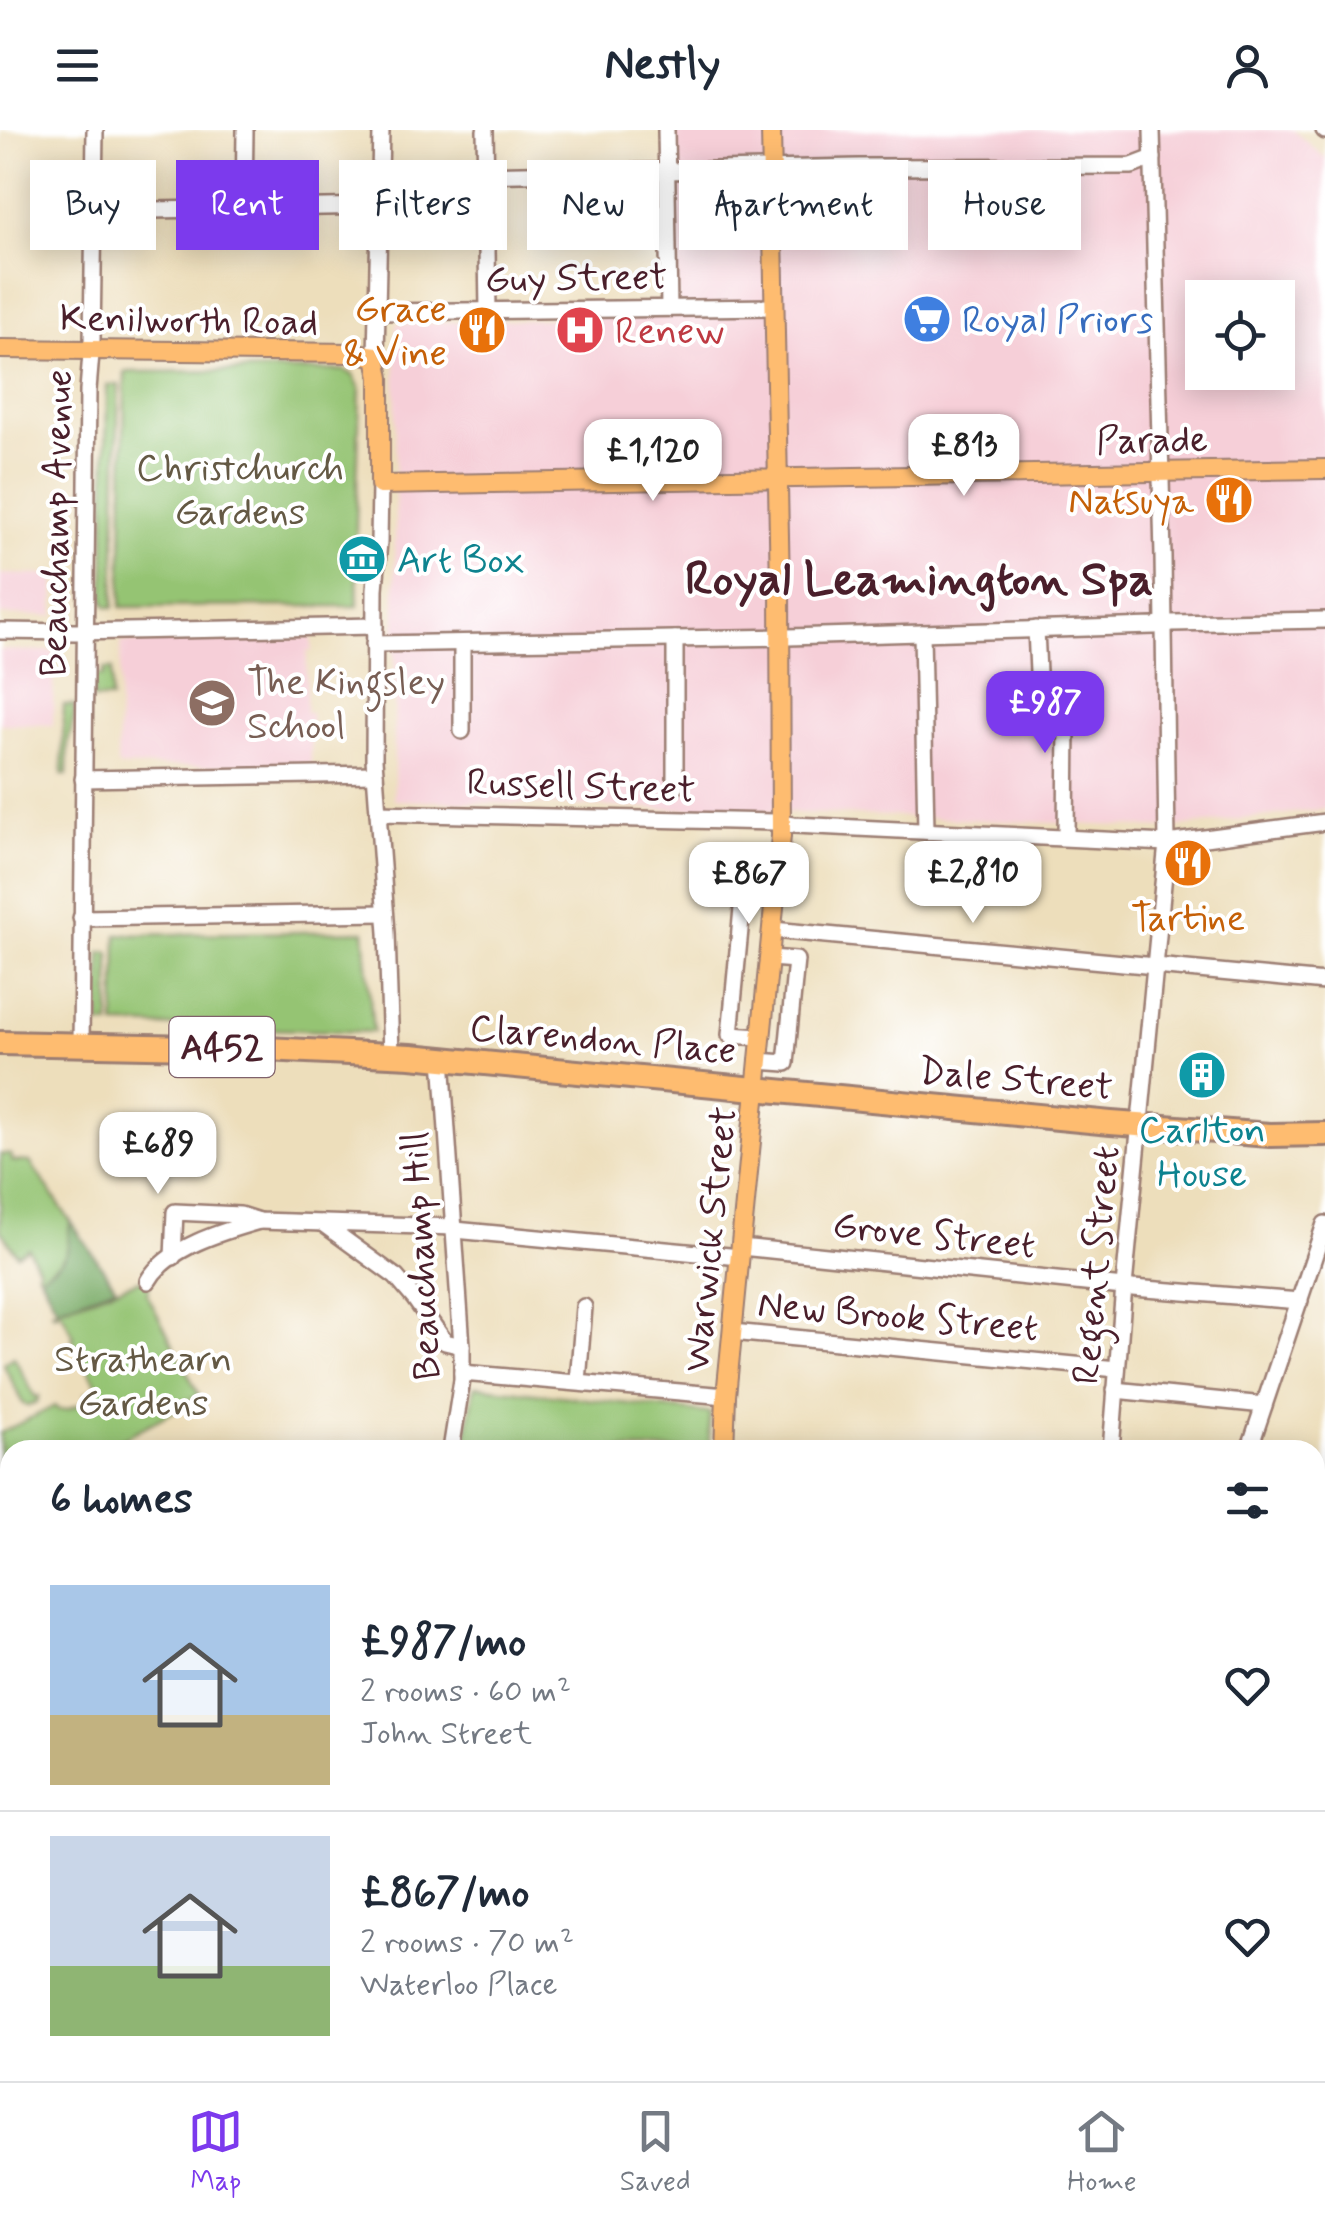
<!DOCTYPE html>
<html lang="en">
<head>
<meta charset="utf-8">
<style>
	:root { --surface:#fff; --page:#f2f2f3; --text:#1f2937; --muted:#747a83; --line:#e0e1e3; --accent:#7c3aed }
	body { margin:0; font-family:Mynerve,sans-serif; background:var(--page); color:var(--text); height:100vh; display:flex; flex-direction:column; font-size:38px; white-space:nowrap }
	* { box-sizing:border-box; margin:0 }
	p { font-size:32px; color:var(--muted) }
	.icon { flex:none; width:55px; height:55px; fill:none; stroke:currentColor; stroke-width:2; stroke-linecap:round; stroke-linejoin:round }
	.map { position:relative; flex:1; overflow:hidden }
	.panel { position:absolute; left:0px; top:1310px; width:1325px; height:642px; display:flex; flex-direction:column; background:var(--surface); border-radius:30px 30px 0 0; box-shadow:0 5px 25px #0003 }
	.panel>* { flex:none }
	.banner { position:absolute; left:30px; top:30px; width:1265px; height:90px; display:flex; gap:20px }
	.fabs { position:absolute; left:1185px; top:150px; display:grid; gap:20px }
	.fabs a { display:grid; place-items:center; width:110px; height:110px; border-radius:0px; background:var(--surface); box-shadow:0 5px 25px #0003; font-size:50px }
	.price { position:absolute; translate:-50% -85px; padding:0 22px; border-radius:20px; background:#fff; color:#222; font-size:32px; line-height:65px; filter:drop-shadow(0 2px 5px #0008) }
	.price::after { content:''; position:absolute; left:50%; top:60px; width:30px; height:22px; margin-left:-15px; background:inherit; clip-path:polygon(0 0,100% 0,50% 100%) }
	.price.selected { background:var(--accent); color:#fff }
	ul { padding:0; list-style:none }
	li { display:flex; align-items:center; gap:30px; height:250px; padding:0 50px }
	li+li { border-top:2px solid var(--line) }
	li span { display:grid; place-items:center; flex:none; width:280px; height:200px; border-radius:0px; color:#555 }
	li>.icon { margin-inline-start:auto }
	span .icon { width:120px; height:120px; fill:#fffc; stroke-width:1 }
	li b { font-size:42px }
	h2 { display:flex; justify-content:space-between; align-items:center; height:120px; padding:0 50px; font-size:42px }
	.chip { padding:0 35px; border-radius:0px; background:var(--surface); box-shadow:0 5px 25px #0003; font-size:35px; line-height:90px }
	.chip.selected { background:var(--accent); color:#fff }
	header { display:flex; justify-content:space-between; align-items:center; height:130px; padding:0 50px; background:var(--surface); font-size:45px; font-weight:700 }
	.menu { display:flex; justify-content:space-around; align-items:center; height:140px; border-top:2px solid var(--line); background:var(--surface); font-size:28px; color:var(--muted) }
	.menu a { display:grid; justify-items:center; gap:5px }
	.menu .selected { color:var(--accent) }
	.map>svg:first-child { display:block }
	.built { fill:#f6cfd8; fill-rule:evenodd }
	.green { fill:#95c473; stroke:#70724f; stroke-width:2.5 }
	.forest { fill:#78aa65; stroke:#616448; stroke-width:2.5 }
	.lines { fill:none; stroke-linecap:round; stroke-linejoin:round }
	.minor-casing { stroke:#9c7e73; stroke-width:20 }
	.major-casing { stroke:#9c7e73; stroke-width:22 }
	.highway-casing { stroke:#9c7e73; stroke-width:28 }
	.minor { stroke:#fff; stroke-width:15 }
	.major { stroke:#febc70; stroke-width:18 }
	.highway { stroke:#febc70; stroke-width:22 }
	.labels { text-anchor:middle; stroke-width:8; stroke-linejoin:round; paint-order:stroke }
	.shield { fill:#fff; stroke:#80626b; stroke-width:2.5 }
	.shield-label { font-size:35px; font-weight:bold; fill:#4a1f2b }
	.street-label { font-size:38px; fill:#4a1f2b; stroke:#fff }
	.food-label { font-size:38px; fill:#c56008; stroke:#fff; text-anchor:end }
	.shop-label { font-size:38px; fill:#366cbe; stroke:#fff; text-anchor:start }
	.health-label { font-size:38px; fill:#be3a42; stroke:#fff; text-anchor:start }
	.park-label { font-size:38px; fill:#645944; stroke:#fff }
	.culture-label { font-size:38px; fill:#0d838f; stroke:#fff; text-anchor:start }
	.education-label { font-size:38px; fill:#785e54; stroke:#fff; text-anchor:start }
	.district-label { font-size:48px; font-weight:bold; fill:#4a1f2b; stroke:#fff }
</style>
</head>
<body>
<header><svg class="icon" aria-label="menu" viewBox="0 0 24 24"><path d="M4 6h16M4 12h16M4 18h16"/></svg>Nestly<svg class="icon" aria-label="person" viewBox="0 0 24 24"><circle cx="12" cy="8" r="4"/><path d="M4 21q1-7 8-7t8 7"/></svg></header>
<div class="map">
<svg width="1325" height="1951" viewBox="0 0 1325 1951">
	<rect width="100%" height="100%" fill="#fff"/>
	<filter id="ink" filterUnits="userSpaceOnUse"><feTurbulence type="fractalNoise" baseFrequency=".01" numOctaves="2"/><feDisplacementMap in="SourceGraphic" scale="20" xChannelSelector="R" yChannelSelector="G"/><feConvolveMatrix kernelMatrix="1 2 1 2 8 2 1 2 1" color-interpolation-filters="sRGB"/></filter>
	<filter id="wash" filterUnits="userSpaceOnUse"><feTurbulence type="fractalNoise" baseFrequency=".0048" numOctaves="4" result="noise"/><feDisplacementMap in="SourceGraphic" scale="40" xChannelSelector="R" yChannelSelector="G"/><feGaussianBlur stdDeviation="2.25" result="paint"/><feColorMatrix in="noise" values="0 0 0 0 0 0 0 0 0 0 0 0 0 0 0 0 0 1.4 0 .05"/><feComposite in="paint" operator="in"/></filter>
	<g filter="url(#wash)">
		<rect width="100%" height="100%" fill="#eddebb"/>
		<g class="built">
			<path d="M674,0H1293L1325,28V679L1170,698L890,686L394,670L396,194L677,184ZM1202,168H1278V242H1202Z"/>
			<path d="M0,444L55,445L54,486L0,485Z"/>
			<path d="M312,507V521L307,522L306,582L311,583V635L118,637L117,631L121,512Z"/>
			<path d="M0,520L54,521L53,595L0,594Z"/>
		</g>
		<g class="green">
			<path d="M344,240L353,245L360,258L356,396L358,476L121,477L125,242Z"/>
			<path d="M107,255H119L114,477H108L104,472Z"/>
			<path d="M104,539H112L111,569H93L94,545L104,546Z"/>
			<path d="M64,575H74V587L68,614L67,645H62Z"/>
			<path d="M364,801L373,902L115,895L117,805Z"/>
			<path d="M108,822L110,824V895H100L101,823Z"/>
			<path d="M0,1024L11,1025L12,1031L30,1032L71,1092C67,1103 70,1110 67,1120C64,1132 49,1140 40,1146L37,1141L39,1139L28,1118L17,1124L0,1100Z"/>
			<path d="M146,1148L149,1153L147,1164L199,1265L190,1270L181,1271L176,1280L101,1320H10V1368L0,1347L5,1344L0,1332V1303L55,1276L58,1280L68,1279L88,1271L85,1264L98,1257L72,1208L74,1206L61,1181L54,1184L52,1181Z"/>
			<path d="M14,1227L35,1267L39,1266L37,1272L28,1276L23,1274L4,1235L5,1232Z"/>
			<path d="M475,1256L710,1283L709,1320H464Z"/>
			<path d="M10,1712V1763L0,1769V1719Z"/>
		</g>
		<path class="forest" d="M71,1092L116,1157L57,1178L40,1146C49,1140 64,1132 67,1120C70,1110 67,1103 71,1092Z"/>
	</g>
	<g filter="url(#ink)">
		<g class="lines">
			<g class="minor-casing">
				<g id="minor">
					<path d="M485,0L488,180"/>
					<path d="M666,0L669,178"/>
					<path d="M1324,0L1325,1"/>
					<path d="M380,47L859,37L1132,36L1153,28"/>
					<path d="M244,78L245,0"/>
					<path d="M94,81L379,76"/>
					<path d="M378,182L774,177"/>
					<path d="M376,226L381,0"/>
					<path d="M380,355L379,412L375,459L374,629L387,803L391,924"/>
					<path d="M1036,499L1039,564C1047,577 1062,573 1067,590L1066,707"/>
					<path d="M0,501L75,502L375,496"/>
					<path d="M922,503L926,701"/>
					<path d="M675,509V657"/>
					<path d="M374,514L788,507L1154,496L1172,493L1325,490"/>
					<path d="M462,601V513"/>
					<path d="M83,649L375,644"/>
					<path d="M378,683L775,692L794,695L1167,713L1325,692"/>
					<path d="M81,788L385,783"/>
					<path d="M773,800L1325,852"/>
					<path d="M761,907L730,905L745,747L746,739L778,742"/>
					<path d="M81,914L88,260L92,212L95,0"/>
					<path d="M442,928L462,1216V1250L451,1320"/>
					<path d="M758,931L786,933L796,830L770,828"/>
					<path d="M322,1093L396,1147L414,1168L445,1212L462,1216"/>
					<path d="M455,1100L740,1127"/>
					<path d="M741,1117L1133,1158L1300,1171"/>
					<path d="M173,1127L175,1082L240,1085L259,1091L455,1097"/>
					<path d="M148,1151C167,1117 224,1101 259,1091"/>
					<path d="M732,1202L1117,1239"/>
					<path d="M462,1243L726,1266"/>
					<path d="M578,1252L584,1177"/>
					<path d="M1115,1260L1264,1275"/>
					<path d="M1111,1320L1124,1156L1167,713L1163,426L1152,0"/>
					<path d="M1249,1320L1325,1094"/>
					<path d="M0,1606L10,1599"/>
					<path d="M1315,1830L1325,1827"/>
					<path d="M0,1857L10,1850"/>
					<path d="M572,1942L577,1951"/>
					<path d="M73,1951L86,1942"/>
					<path d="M844,1951H846"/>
					<path d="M957,1951V1942"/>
					<path d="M1139,1951L1140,1942"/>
				</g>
			</g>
			<g class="major-casing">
				<g id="major">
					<path d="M0,219L355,223L376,226L380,248V355L1325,339"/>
					<path d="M724,1320L726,1266L781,706L780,457L771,0"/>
					<path d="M0,1378L10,1398"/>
					<path d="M343,1942L348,1951"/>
					<path d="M815,1942L819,1951"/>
				</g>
			</g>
			<g class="highway-casing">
				<path id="highway" d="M0,913L245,918L411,926L1111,993L1270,1005L1325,1004"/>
			</g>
			<use href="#minor" class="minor"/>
			<use href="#major" class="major"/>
			<use href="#highway" class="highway"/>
		</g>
	</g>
	<defs>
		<g id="supermarket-disc" transform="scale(2.5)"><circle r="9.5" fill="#3f7fe0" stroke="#fff"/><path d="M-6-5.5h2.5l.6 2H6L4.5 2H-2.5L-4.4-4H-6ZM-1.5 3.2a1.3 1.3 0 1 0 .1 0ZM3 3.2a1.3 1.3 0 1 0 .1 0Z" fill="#fff"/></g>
		<g id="restaurant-disc" transform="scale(2.5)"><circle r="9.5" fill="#e8710a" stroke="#fff"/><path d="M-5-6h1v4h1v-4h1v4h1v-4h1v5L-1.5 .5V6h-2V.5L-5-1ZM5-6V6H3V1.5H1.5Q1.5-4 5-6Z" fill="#fff"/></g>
		<g id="hospital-disc" transform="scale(2.5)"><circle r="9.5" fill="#e0444e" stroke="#fff"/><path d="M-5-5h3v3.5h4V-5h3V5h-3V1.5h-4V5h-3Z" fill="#fff"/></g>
		<g id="museum-disc" transform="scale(2.5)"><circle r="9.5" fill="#0f9aa8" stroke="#fff"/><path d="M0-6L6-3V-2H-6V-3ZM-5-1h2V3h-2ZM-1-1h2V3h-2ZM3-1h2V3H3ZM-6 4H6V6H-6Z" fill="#fff"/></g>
		<g id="school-disc" transform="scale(2.5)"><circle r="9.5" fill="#8d6e63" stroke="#fff"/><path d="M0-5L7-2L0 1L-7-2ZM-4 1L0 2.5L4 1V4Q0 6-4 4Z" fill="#fff"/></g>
		<g id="building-disc" transform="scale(2.5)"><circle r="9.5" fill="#0f9aa8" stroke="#fff"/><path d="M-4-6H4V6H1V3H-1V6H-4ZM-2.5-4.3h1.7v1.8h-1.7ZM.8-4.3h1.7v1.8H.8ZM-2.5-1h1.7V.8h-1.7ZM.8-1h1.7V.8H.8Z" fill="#fff"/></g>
	</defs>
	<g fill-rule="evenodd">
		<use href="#supermarket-disc" x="927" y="189"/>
		<use href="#restaurant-disc" x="482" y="200"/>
		<use href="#hospital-disc" x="580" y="200"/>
		<use href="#restaurant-disc" x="1229" y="370"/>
		<use href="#museum-disc" x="362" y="429"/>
		<use href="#school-disc" x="212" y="573"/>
		<use href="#restaurant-disc" x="1188" y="733"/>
		<use href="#building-disc" x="1202" y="945"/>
	</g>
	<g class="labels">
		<rect class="shield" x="169.5" y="887" width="105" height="60" rx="8"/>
		<g class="shield-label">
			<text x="222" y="929">A452</text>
		</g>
		<g class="street-label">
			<text transform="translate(576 147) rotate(-1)" y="13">Guy Street</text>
			<text transform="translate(189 189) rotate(1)" y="13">Kenilworth Road</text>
			<text transform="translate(1152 309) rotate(-1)" y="13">Parade</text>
			<text transform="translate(55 393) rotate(-89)" y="13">Beauchamp Avenue</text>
			<text transform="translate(581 655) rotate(2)" y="13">Russell Street</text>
			<text transform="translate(603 908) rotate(5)" y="13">Clarendon Place</text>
			<text transform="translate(1016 948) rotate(5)" y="13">Dale Street</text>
			<text transform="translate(934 1104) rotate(6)" y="13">Grove Street</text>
			<text transform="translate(709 1109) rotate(-84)" y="13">Warwick Street</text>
			<text transform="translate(420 1126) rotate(-93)" y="13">Beauchamp Hill</text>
			<text transform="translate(1095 1135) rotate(-85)" y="13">Regent Street</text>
			<text transform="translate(898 1185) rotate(5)" y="13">New Brook Street</text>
		</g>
		<g class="food-label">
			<text x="447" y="191">Grace<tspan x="447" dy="44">&amp; Vine</tspan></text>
			<text x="1194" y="383">Natsuya</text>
			<text x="1188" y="800" text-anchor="middle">Tartine</text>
		</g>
		<g class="shop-label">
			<text x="962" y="202">Royal Priors</text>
		</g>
		<g class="health-label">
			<text x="615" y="213">Renew</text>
		</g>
		<g class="park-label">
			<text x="240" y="350">Christchurch<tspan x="240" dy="44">Gardens</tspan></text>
			<text x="143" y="1241">Strathearn<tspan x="143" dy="44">Gardens</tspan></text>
		</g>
		<g class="culture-label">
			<text x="397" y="442">Art Box</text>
			<text x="1202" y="1012" text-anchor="middle">Carlton<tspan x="1202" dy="44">House</tspan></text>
		</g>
		<g class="education-label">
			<text x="247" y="564">The Kingsley<tspan x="247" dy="44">School</tspan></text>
		</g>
		<g class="district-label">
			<text x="919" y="464">Royal Leamington Spa</text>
		</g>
	</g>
</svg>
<div class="fabs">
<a><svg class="icon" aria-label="locate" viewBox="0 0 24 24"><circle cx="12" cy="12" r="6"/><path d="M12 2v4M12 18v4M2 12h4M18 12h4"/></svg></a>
</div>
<b class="price" style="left:964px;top:369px">£813</b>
<b class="price" style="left:653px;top:374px">£1,120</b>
<b class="price selected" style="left:1045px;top:626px">£987</b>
<b class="price" style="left:973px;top:796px">£2,810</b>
<b class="price" style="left:749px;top:797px">£867</b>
<b class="price" style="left:158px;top:1067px">£689</b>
<div class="banner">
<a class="chip">Buy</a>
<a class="chip selected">Rent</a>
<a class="chip">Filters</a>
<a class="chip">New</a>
<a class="chip">Apartment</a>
<a class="chip">House</a>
</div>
<section class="panel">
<h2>6 homes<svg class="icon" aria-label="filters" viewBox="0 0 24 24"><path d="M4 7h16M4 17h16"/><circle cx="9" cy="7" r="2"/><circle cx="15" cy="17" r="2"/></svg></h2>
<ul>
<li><span style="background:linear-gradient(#a9c7e8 65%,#c2b280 0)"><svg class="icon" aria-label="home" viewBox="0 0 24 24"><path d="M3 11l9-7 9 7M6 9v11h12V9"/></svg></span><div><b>£987/mo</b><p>2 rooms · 60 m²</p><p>John Street</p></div><svg class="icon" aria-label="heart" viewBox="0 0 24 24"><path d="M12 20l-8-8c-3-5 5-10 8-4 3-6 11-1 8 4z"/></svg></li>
<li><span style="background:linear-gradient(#c9d6e8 65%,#8fb573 0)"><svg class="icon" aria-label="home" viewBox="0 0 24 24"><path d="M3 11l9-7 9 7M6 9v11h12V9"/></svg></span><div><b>£867/mo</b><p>2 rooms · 70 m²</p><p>Waterloo Place</p></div><svg class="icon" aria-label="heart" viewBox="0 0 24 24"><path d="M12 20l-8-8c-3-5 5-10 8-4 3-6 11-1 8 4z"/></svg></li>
</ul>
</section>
</div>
<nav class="menu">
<a class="selected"><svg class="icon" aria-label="map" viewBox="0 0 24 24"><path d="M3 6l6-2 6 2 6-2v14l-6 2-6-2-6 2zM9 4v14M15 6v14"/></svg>Map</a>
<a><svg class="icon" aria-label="saved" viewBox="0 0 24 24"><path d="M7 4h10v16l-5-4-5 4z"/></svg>Saved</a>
<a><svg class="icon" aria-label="home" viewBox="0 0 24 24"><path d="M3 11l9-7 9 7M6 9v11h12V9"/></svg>Home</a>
</nav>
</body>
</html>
